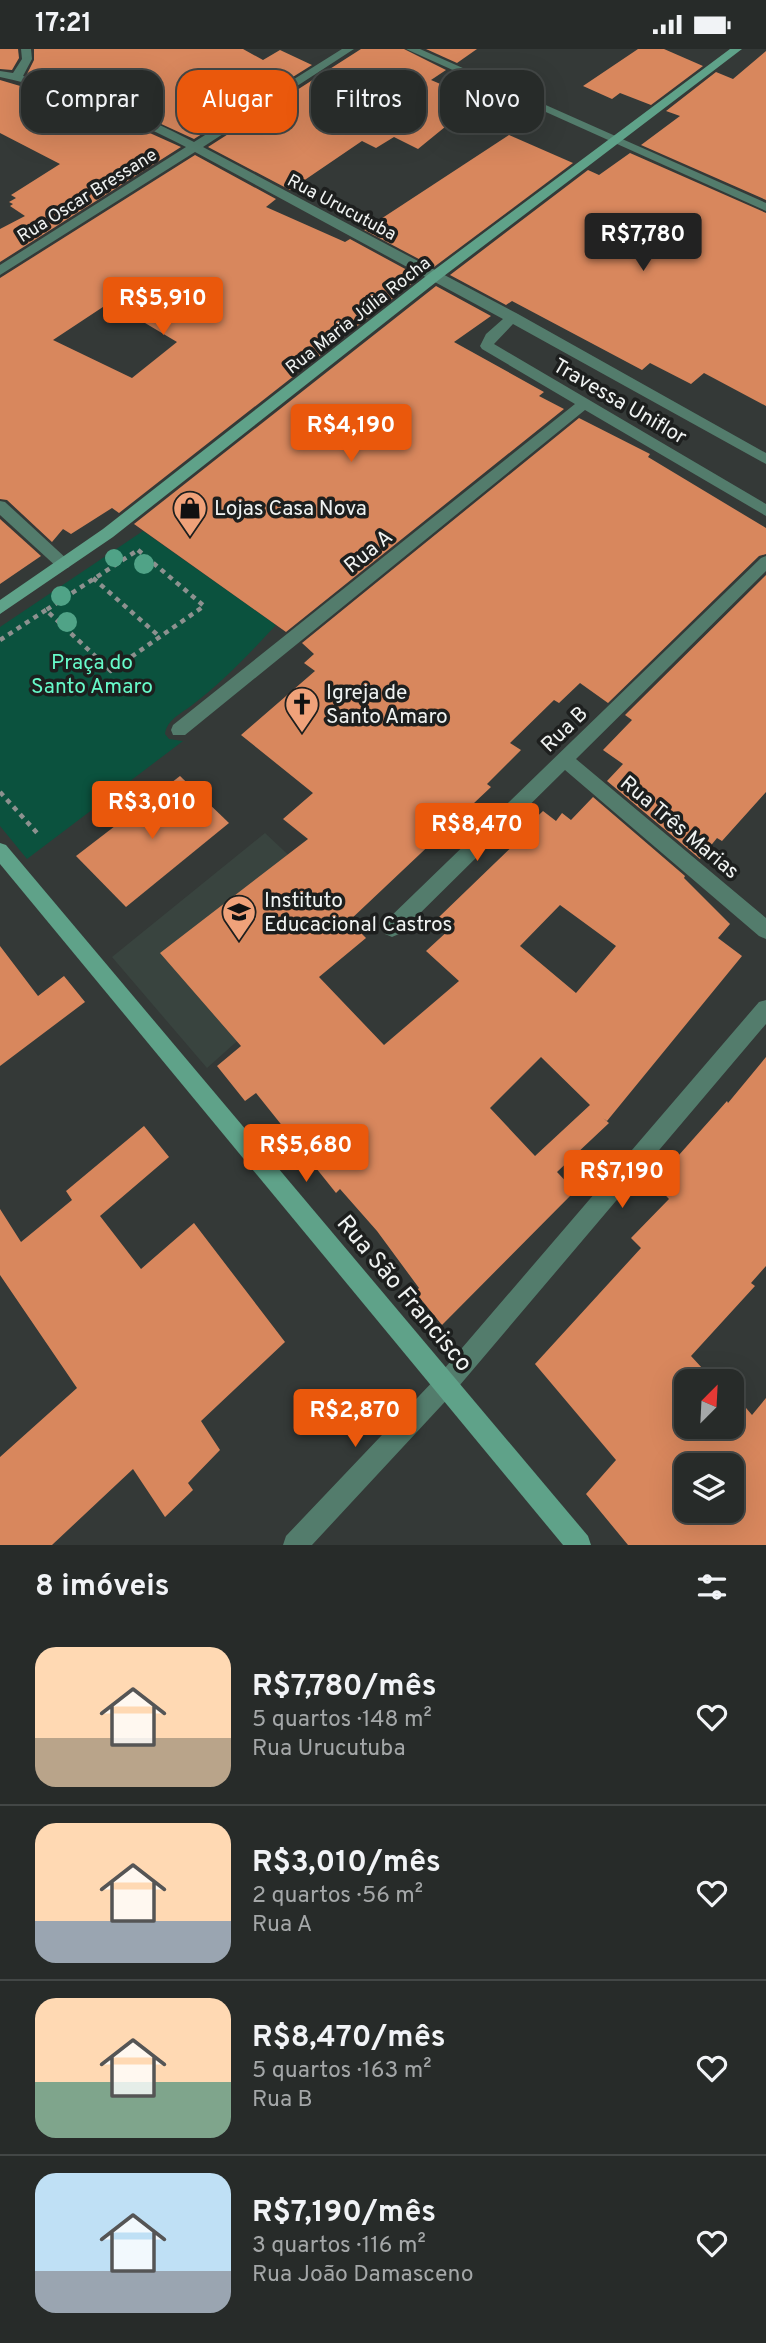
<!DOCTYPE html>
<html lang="pt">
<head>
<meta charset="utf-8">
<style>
	:root { --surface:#272b29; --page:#333735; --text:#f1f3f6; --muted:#a4a7a8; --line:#434746; --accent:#ea580c }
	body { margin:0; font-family:Overpass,sans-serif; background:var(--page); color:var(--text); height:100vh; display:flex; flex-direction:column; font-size:26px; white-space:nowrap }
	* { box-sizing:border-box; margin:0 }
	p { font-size:23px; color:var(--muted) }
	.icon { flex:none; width:38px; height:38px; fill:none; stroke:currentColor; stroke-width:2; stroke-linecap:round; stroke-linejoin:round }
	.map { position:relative; height:1496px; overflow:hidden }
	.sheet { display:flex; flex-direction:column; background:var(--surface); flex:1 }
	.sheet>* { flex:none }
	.guide { position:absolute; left:21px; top:21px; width:724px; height:63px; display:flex; gap:14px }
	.needle { width:46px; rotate:24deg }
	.fabs { position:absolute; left:674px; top:1320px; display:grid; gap:14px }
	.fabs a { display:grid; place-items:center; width:70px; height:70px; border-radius:14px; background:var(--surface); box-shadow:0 7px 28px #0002,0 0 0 2px var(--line); font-size:35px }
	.price { position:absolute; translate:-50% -60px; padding:0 16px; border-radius:7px; background:var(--accent); color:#fff; font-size:23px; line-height:46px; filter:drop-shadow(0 2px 4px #0008) }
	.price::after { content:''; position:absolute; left:50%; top:42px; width:21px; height:16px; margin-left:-10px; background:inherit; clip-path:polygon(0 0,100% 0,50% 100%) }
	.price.current { background:#222; color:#fff }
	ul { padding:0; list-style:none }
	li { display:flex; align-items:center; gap:21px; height:175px; padding:0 35px }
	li+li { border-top:2px solid var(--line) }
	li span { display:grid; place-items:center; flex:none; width:196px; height:140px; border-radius:21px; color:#555 }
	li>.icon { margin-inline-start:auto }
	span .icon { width:84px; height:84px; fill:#fffc; stroke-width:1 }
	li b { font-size:30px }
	h2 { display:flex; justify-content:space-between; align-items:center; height:84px; padding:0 35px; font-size:30px }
	.chip { padding:0 24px; border-radius:21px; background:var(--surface); box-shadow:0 7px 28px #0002,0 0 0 2px var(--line); font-size:24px; line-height:63px }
	.chip.current { background:var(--accent); color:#fff }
	.status { display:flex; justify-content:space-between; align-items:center; height:49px; padding:0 35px; background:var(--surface); direction:ltr }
	.status svg { height:19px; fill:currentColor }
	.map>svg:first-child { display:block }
	.built { fill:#39443f }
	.green { fill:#0b523e }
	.building { fill:#d8875d; fill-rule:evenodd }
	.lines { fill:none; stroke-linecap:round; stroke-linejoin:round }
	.path { stroke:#8d918f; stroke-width:4.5; stroke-dasharray:5 5; stroke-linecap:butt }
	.street { fill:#537c6c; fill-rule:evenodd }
	.secondary { fill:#5fa289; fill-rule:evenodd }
	.tree { fill:#50a387 }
	.labels { text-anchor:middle; stroke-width:7; stroke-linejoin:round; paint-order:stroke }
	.far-street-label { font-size:18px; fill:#f0f3f2; stroke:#1d1f1e }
	.street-label { font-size:21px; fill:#f0f3f2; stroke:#1d1f1e }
	.poi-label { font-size:21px; fill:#f0f3f2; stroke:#1d1f1e; text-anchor:start }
	.park-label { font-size:21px; fill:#66fac9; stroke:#1d1f1e }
	.near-street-label { font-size:24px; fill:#f0f3f2; stroke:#1d1f1e }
</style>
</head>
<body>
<div class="status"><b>17:21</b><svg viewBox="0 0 49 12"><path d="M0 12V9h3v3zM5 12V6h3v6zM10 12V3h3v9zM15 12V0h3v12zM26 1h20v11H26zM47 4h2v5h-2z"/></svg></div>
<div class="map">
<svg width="766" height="1496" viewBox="0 0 766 1496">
	<rect width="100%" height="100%" fill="#343937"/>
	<path class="built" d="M265,784L365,878L207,1019L112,908Z"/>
	<path class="green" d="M143,482L276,576C249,605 223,633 191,657C180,665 167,671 165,685L169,690L183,692L27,810L0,777V578Z"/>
	<g class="building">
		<path d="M0,0H18L19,9L12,21L0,20Z"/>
		<path d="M34,0H243L263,11L280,1L312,16L194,90L111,52L27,25L34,11Z"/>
		<path d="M361,0H404L446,21L431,31L478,51L418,100L394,88L376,99L362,92L290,141L208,98Z"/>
		<path d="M426,0H477L457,14Z"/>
		<path d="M638,0H664L703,17L651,56L620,44L612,50L583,37Z"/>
		<path d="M766,2V151L641,96L680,67L666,62L716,23L733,30Z"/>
		<path d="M0,31L94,59L181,98L0,213V180L25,167L10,157L13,155L9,153L16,149L11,146L60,115L0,84Z"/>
		<path d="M509,86L573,114L434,218L364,181Z"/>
		<path d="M630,104L766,164V357L704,324L691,335L650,314L642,321L512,252L506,256L450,226L588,121L599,126Z"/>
		<path d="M195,106L276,150L266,158L345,193L350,190L420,228L119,464L112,459L71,485L63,480L52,493L7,451L0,450V229ZM109,254L115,257L120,254L140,271L177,293L132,329L53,291Z"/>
		<path d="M436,237L491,267L454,293L544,343L539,347L564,360L286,583L134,475Z"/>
		<path d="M579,369L650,405L648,408L766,479V505L759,507L608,654L580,634L559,654L554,651L510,694L521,701L487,735L491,738L349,872L366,889L319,928L384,996L459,932L426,902L451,879L439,868L526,784L522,782L543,762L556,772L562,764L571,771L593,748L685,827L684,829L730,875L718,889L742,907L607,1072L603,1069L609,1074L557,1123L575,1142L442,1276L415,1243L419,1239L377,1182L340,1140L336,1144L256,1044L245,1052L217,1017L241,997L160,904L308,790L283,770L313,744L241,686L315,622L304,614L314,605L302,594ZM560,856L616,897L576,944L520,897ZM541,1008L590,1056L535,1107L490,1059Z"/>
		<path d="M0,470L41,507L0,535Z"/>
		<path d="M766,526V743L722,792L717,789L700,810L607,732L623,715L603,701L632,671L625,666Z"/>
		<path d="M180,727L229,774L126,858L76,807Z"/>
		<path d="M0,897L38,947L64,927L85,953L0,1017Z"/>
		<path d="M766,1008V1217L751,1234L755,1237L691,1307L714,1332H686V1377H732V1351L737,1357L741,1353L752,1366L766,1349V1496H628L586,1445L616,1411L535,1315L641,1199L631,1189L669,1150L654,1134L727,1052L728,1054ZM686,1416H732V1461H686Z"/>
		<path d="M144,1077L169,1108L100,1167L141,1220L194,1174L285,1293L201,1372L220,1401L188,1434L193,1441L165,1468L133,1420L52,1496H0V1408L77,1339L0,1226V1160L21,1193L72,1151L66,1142Z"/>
	</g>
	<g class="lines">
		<g class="path">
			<path d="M138,501L204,557L111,622L46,561Z"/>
			<path d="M93,529L160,588"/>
			<path d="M0,591L46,561"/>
			<path d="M0,743L38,785"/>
		</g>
		<g class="street">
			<path d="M21,0H31L32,10L23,27C83,39 139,65 194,93L342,0H354L203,98L518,265L766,404V415L513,275L494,295L766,455V467L585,361L185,686H173L171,681L173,676L575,355L482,300L480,297L486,285L503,270L195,103L0,226V216L186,98C126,67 66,42 0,28V22L13,24L22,10Z"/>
			<path d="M406,0H420L766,154V162Z"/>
			<path d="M0,452L5,453L68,511L71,515L68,519H58L0,466Z"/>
			<path d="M766,507V522L576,710L766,869V890L759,887L565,721L399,885L392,888L385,885L383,879L385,873L761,509Z"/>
			<path d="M766,951V975L454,1343L312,1496H283L286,1487L438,1327L759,953Z"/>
		</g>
		<g class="secondary">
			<path d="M730,0H742L440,230L113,488L0,565V551L103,480L430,224Z"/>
			<path d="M0,794L6,796L588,1487L591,1496H563L0,815Z"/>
		</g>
	</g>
	<g class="tree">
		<circle cx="114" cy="509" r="9"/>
		<circle cx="144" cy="515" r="10"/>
		<circle cx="61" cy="547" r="10"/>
		<circle cx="67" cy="573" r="10"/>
	</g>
	<defs>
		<g id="shop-pin" transform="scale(1.75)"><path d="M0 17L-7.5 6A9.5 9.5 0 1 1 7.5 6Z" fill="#f0a27a" stroke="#1d1f1e"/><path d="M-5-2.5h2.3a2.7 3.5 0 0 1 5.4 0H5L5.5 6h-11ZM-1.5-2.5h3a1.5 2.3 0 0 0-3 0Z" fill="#111"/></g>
		<g id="church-pin" transform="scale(1.75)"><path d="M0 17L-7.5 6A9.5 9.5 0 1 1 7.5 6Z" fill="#f0a27a" stroke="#1d1f1e"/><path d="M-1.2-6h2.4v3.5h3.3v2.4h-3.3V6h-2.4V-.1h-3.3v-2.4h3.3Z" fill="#111"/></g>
		<g id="school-pin" transform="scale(1.75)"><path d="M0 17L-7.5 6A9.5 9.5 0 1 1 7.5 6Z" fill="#f0a27a" stroke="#1d1f1e"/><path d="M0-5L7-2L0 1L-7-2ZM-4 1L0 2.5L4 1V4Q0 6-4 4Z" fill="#111"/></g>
	</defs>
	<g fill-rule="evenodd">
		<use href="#shop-pin" x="190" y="459"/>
		<use href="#church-pin" x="302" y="655"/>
		<use href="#school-pin" x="239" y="863"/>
	</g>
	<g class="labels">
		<g class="far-street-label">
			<text transform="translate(87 146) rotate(-32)" y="6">Rua Oscar Bressane</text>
			<text transform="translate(342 158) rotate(28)" y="6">Rua Urucutuba</text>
			<text transform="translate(358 266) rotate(-38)" y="6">Rua Maria Júlia Rocha</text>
		</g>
		<g class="street-label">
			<text transform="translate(620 352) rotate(30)" y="7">Travessa Uniflor</text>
			<text transform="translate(368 502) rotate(-39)" y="7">Rua A</text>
			<text transform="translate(564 680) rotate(-44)" y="7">Rua B</text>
			<text transform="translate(680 778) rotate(40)" y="7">Rua Três Marias</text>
		</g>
		<g class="poi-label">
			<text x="214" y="466">Lojas Casa Nova</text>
			<text x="326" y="650">Igreja de<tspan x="326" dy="24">Santo Amaro</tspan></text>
			<text x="264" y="858">Instituto<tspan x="264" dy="24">Educacional Castros</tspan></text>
		</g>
		<g class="park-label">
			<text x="92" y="620">Praça do<tspan x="92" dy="24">Santo Amaro</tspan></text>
		</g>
		<g class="near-street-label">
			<text transform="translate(405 1244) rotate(50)" y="8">Rua São Francisco</text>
		</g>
	</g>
</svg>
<div class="fabs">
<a><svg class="needle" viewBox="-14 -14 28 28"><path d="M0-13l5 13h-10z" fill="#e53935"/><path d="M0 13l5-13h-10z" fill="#a4a7a8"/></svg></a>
<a><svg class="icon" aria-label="layers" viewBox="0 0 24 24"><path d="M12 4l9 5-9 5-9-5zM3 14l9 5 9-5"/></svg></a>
</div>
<b class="price current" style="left:643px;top:224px">R$7,780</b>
<b class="price" style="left:163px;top:288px">R$5,910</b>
<b class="price" style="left:351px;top:415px">R$4,190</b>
<b class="price" style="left:152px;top:792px">R$3,010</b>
<b class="price" style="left:477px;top:814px">R$8,470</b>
<b class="price" style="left:306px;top:1135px">R$5,680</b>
<b class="price" style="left:622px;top:1161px">R$7,190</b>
<b class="price" style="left:355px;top:1400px">R$2,870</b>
<div class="guide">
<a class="chip">Comprar</a>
<a class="chip current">Alugar</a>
<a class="chip">Filtros</a>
<a class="chip">Novo</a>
</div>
</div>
<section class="sheet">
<h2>8 imóveis<svg class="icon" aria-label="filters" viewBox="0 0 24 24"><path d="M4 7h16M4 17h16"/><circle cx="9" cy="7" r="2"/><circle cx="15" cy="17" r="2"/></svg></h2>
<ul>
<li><span style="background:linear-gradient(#ffd9b3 65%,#b9a48a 0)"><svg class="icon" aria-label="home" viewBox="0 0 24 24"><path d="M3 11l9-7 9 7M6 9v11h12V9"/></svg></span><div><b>R$7,780/mês</b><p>5 quartos · 148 m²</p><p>Rua Urucutuba</p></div><svg class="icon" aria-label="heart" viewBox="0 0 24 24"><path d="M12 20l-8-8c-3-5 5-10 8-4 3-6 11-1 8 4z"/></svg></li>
<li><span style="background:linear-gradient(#ffd9b3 70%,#9aa5b1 0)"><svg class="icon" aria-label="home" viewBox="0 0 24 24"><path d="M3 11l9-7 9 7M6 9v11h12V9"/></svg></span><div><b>R$3,010/mês</b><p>2 quartos · 56 m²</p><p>Rua A</p></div><svg class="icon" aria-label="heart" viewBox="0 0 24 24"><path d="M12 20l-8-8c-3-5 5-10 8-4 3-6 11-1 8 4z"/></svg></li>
<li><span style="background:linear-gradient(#ffd9b3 60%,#7fa58c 0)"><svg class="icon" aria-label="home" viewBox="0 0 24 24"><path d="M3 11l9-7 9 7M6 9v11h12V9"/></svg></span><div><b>R$8,470/mês</b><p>5 quartos · 163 m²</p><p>Rua B</p></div><svg class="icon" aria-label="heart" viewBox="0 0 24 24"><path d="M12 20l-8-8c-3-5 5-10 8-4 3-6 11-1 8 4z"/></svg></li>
<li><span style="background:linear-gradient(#bfe0f5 70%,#9aa5b1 0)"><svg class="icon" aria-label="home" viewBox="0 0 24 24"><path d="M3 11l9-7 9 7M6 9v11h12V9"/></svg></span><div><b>R$7,190/mês</b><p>3 quartos · 116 m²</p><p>Rua João Damasceno</p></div><svg class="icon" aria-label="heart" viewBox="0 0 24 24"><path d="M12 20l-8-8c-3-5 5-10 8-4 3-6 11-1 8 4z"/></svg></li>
</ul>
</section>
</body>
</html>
